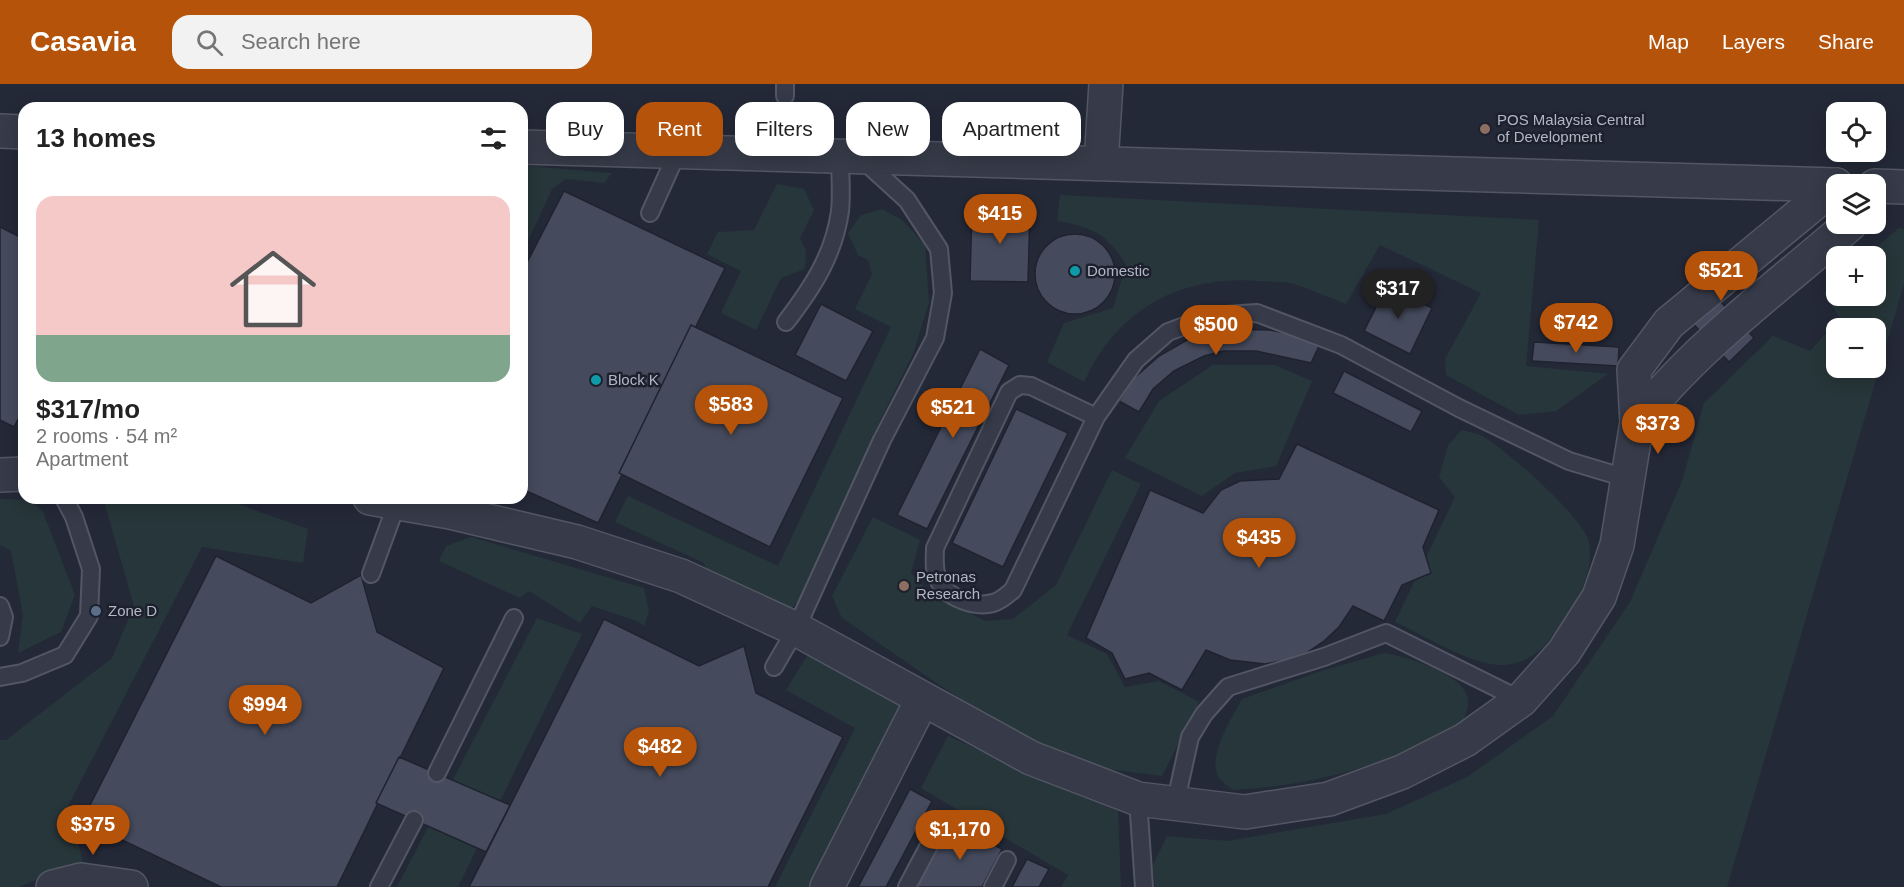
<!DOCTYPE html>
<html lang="en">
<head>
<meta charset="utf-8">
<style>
	:root { --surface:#fff; --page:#f2f2f2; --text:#222; --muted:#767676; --line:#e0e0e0; --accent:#b45309 }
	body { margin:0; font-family:Helvetica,sans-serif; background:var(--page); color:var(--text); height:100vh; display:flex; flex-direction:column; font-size:22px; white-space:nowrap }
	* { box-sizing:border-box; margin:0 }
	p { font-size:20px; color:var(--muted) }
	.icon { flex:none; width:33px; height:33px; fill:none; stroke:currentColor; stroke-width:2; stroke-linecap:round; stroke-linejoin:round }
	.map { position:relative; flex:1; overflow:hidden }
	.panel { position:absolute; left:18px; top:18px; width:510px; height:402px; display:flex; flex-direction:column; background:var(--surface); border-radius:18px; box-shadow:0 3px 15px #0003 }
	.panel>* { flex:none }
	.top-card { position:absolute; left:546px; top:18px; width:570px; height:54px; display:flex; gap:12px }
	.buttons { position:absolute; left:1826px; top:18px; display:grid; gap:12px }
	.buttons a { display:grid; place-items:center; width:60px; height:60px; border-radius:12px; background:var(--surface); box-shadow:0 3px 15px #0003; font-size:30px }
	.price { position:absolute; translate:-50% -51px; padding:0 14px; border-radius:21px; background:var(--accent); color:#fff; font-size:20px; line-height:39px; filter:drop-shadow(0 2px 3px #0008) }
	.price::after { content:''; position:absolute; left:50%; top:36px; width:18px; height:14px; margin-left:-9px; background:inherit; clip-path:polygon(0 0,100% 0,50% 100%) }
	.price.active { background:#222; color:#fff }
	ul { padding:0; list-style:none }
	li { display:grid; align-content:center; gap:12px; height:318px; padding:0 18px }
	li+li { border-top:2px solid var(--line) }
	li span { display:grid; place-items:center; height:186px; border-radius:18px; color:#555 }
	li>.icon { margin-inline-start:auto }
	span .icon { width:108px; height:108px; fill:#fffc; stroke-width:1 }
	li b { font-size:26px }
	h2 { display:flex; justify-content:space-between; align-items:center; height:72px; padding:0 18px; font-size:26px }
	.tag { padding:0 21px; border-radius:18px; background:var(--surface); box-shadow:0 3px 15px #0003; font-size:21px; line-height:54px }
	.tag.active { background:var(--accent); color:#fff }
	header { display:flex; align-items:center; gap:36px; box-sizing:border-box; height:84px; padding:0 30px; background:var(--accent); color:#fff }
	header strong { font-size:28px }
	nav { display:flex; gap:33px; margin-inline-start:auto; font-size:21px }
	.search { width:420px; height:54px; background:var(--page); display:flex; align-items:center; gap:15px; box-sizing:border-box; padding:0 21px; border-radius:18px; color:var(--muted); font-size:22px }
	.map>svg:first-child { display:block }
	.green { fill:#27363a; fill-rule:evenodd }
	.building { fill:#454b5d; stroke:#1f2330; stroke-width:1.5 }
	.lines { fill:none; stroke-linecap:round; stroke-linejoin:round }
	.service-casing { stroke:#535664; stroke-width:20 }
	.minor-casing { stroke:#535664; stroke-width:36 }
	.service { stroke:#373b49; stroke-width:16 }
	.minor { stroke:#373b49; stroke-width:33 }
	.education-dot { fill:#8d6e63; stroke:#1d212e; stroke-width:2 }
	.culture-dot { fill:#0f9aa8; stroke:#1d212e; stroke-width:2 }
	.service-dot { fill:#5c6f8a; stroke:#1d212e; stroke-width:2 }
	.labels { text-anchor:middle; stroke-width:5; stroke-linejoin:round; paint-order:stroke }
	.poi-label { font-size:15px; fill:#b3b6c5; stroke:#1d212e; text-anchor:start }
</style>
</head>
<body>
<header>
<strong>Casavia</strong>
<div class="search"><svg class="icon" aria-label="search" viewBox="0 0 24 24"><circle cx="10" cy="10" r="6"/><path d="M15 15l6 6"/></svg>Search here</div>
<nav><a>Map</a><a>Layers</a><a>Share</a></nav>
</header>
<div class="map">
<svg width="1904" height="803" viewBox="0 0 1904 803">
	<rect width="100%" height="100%" fill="#242938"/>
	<g class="green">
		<path d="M528,82L612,89L604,99L566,95L552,105L522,170V83Z"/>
		<path d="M777,100L804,105L814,126L800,154L806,167L805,185L781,194L756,246L721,229L741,187L707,170L718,148L754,146Z"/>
		<path d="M1060,111L1539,136L1526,282L1608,290L1556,327L1519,331L1446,291L1445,275L1481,209L1380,161L1346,220C1329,213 1312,206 1294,200C1283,197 1269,198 1258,197C1179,191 1117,226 1084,298L1047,278L1064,239L1113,224L1126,181C1107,150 1093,143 1057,137Z"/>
		<path d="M882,125L902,136L925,161L929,218L913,270L873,351L807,507L792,524L709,497L704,479L615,438L628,412L778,482L891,243L855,225L872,190L868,176L858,171L848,149L861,131Z"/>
		<path d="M1899,144L1904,145V200L1727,803H1155L1153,781L1167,752L1228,757L1386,730L1467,693L1553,632L1630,518L1682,397L1704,319L1773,252L1810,267L1840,234L1824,209L1836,198V212H1875V172H1866ZM1836,244H1875V284H1836Z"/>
		<path d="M1213,281H1275L1312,297L1276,382L1235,389L1202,412L1125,374L1159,317Z"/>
		<path d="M1462,346C1468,348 1478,349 1484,353C1507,367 1585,434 1589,459C1594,490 1577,520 1560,543C1546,562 1531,579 1505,581C1473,583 1424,551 1395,538L1455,413L1439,393L1448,361Z"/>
		<path d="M1112,386L1141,400L1067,551L1107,570L1125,603L1159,597L1199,618L1162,692L1091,683L998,641L842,534L832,512L873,433L920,456L911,489L929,508L985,537L1013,535L1056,501Z"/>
		<path d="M103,414L232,418L308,445L303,479L202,463L68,722L83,778L19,803H0V656H6L112,574L134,522Z"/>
		<path d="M0,415L30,416L43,428L75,511L61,548L18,569L23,531L11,467L0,461Z"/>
		<path d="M471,453L644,504L649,527L644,542L637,537L592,522L580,539L529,507L520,514L439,477L446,462Z"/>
		<path d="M537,534L582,550L458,803H397Z"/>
		<path d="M812,564L911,618L817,803H775L855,644L786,606Z"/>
		<path d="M1385,569C1405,572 1462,590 1467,612C1470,621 1465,631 1462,640C1388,681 1318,701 1233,706C1229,703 1222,698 1219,694C1206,674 1232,633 1242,615L1324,586Z"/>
		<path d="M948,652L1118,727L1121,803H1061L1068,791L921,704Z"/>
	</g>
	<g class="building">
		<path d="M564,107L725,184L598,439L522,405V188Z"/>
		<path d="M972,124L1030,126L1028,198L970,197Z"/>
		<path d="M0,143L24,155V324L14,343L0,336Z"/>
		<circle cx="1075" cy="190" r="40"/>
		<path d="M1696,191L1754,254L1729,278L1670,215Z"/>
		<path d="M1387,202L1432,224L1410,270L1364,247Z"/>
		<path d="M821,220L873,247L846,297L795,271Z"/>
		<path d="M691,241L843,314L770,463L619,389Z"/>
		<path d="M1219,245L1270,246L1305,253L1320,260L1311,279L1256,267H1223L1204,272L1174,287L1153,305L1139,328L1119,317L1133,295L1159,272L1194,252Z"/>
		<path d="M1534,258L1619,263L1618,282L1532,277Z"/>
		<path d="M980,265L1009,281L927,445L897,431Z"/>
		<path d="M1344,287L1422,327L1411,348L1333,309Z"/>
		<path d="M1016,325L1068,349L1003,483L952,459Z"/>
		<path d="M1297,360L1439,426L1423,463L1431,489L1402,501L1384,537L1353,522L1339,543L1324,557L1299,574L1265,580L1230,576L1206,566L1182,606L1149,589L1125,595L1112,569L1086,554L1150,406L1203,429L1221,406L1240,397L1279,395Z"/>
		<path d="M216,472L311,519L361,491L377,548L444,584L337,803H221L82,737Z"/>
		<path d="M604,535L699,582L744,562L756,609L843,653L768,803H469Z"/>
		<path d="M399,673L510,721L486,768L376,719Z"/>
		<path d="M910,705L932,717L886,803H858Z"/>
		<path d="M950,739L1002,765L982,803H916Z"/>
		<path d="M1027,775L1049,785L1039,803H1012Z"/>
	</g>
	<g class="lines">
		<g class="service-casing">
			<g id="service">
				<path d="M785,12V0"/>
				<path d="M650,129L678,67"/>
				<path d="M786,238C812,204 834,171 840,127C842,109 840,90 840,72"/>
				<path d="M1096,333L1031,302L1020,301L1009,308L935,464C935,475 933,487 939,497C947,514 975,524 993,519C1001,517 1007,511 1013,506L1096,333L1136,276L1168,248L1211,232L1257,229L1341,261L1459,324L1569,377L1629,395"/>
				<path d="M371,490L397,419"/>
				<path d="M0,522L4,533L0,553"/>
				<path d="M774,583L796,545L882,356L935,254L943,209L939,165L907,116L862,75"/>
				<path d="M0,593L22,589L65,571L89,532L91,485L74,433L64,414"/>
				<path d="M437,689L514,534"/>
				<path d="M1138,715L1144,803"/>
				<path d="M1175,721L1190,653L1204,630L1228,603L1324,573L1386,549L1521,616"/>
				<path d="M379,803L414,736"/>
				<path d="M907,803L942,737"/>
				<path d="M993,803L1007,776"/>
			</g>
		</g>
		<g class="minor-casing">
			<g id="minor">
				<path d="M0,47L24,48"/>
				<path d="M522,63L1836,101"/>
				<path d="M1101,79L1106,0"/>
				<path d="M1875,102L1904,103"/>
				<path d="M1637,338C1695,263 1779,202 1850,140"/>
				<path d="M0,391L24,390"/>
				<path d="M370,414L450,428L577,458L681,492L796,545L1031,674L1138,715L1245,728L1329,715L1402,688L1465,656L1521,616L1564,568L1599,513L1617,461L1637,338L1634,286L1669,239L1836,101"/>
				<path d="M53,803L81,796L131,803"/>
				<path d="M827,803L922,616"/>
			</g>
		</g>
		<use href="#service" class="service"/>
		<use href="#minor" class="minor"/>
	</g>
	<g class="education-dot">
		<circle cx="1485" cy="45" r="6"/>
		<circle cx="904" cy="502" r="6"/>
	</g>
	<g class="culture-dot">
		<circle cx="1075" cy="187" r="6"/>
		<circle cx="596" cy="296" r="6"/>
	</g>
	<circle class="service-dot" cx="96" cy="527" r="6"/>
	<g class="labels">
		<g class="poi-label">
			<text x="1497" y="41">POS Malaysia Central<tspan x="1497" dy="17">of Development</tspan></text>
			<text x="1087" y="192">Domestic</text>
			<text x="608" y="301">Block K</text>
			<text x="916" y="498">Petronas<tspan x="916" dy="17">Research</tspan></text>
			<text x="108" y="532">Zone D</text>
		</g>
	</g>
</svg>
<div class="buttons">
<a><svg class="icon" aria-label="locate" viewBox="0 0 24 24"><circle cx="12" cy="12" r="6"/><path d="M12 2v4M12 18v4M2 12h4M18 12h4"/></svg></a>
<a><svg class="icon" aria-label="layers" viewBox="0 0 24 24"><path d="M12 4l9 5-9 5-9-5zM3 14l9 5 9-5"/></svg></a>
<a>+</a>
<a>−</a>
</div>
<b class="price" style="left:1000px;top:161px">$415</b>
<b class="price" style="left:1721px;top:218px">$521</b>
<b class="price active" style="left:1398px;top:236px">$317</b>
<b class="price" style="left:1576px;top:270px">$742</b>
<b class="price" style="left:1216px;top:272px">$500</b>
<b class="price" style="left:731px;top:352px">$583</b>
<b class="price" style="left:953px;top:355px">$521</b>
<b class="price" style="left:1658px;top:371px">$373</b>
<b class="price" style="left:1259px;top:485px">$435</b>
<b class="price" style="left:265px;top:652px">$994</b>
<b class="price" style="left:660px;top:694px">$482</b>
<b class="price" style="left:93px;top:772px">$375</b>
<b class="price" style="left:960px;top:777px">$1,170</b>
<div class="top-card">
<a class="tag">Buy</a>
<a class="tag active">Rent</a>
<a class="tag">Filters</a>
<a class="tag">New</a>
<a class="tag">Apartment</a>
</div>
<section class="panel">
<h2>13 homes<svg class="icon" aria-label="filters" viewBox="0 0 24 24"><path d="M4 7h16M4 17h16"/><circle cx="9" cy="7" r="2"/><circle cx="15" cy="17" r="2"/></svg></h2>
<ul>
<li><span style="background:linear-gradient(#f6c9c9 75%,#7fa58c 0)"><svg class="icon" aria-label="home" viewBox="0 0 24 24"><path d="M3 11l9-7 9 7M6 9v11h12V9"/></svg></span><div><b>$317/mo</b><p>2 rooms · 54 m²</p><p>Apartment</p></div></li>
</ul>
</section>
</div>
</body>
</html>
